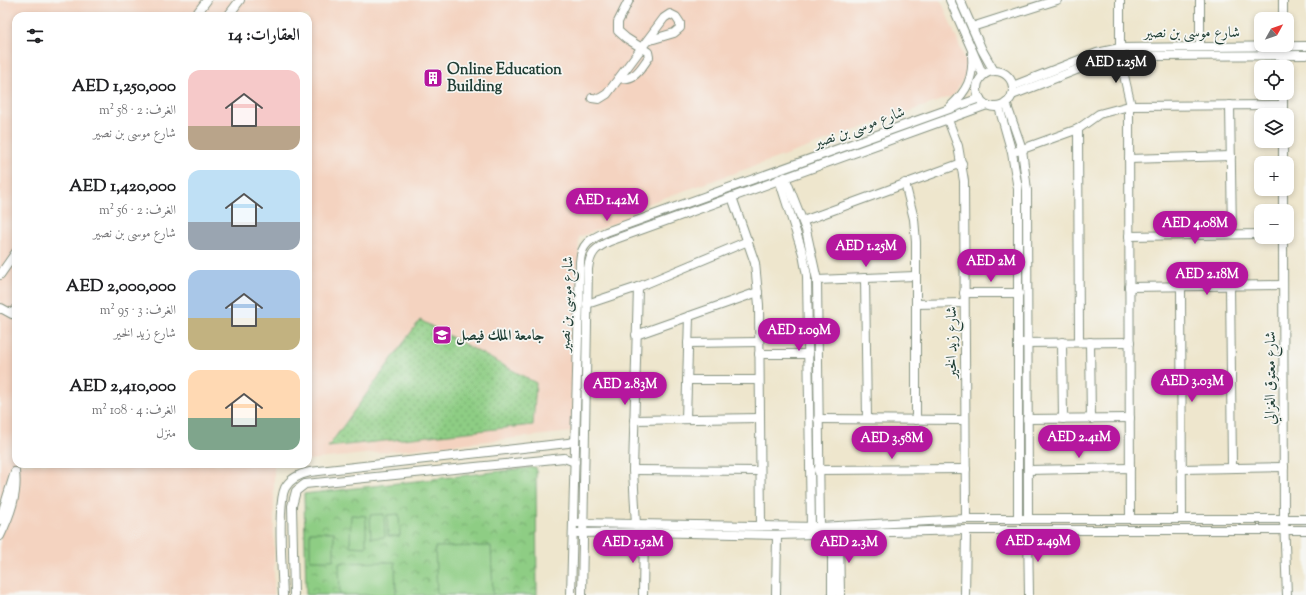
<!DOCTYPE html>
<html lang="ar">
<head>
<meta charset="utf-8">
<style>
	:root { --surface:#fff; --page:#f2f2f2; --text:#202124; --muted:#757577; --accent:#b5179e }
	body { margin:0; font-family:"Sorts Mill Goudy",Amiri,serif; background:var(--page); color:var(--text); direction:rtl; height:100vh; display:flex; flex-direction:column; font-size:15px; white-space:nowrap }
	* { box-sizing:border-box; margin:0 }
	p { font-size:13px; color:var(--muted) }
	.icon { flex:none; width:22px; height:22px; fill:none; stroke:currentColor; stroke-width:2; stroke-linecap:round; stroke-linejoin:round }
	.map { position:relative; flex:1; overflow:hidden; direction:ltr }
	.sheet { position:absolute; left:12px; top:12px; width:300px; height:456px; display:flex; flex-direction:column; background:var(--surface); border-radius:12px; box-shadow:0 2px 6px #0003; direction:rtl }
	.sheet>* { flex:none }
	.needle { width:26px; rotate:50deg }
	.fabs { position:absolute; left:1254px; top:12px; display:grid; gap:8px }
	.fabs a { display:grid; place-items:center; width:40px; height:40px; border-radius:8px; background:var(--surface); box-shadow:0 2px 6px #0003; font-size:20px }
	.price { position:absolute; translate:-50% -34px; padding:0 9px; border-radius:14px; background:var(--accent); color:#fff; font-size:13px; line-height:26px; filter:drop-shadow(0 1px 2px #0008) }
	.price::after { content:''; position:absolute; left:50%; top:24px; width:12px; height:9px; margin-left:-6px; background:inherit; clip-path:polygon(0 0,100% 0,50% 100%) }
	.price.current { background:#222; color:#fff }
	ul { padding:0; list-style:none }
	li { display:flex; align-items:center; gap:12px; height:100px; padding:0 12px }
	li span { display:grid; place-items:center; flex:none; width:112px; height:80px; border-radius:12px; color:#555 }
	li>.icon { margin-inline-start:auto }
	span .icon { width:48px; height:48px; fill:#fffc; stroke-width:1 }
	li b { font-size:17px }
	h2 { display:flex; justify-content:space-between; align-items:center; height:48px; padding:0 12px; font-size:17px }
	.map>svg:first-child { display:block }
	.built { fill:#f4d3c0 }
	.grass { fill:url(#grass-dots); stroke:#56855c }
	.park { fill:url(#park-crowns); stroke:#56855c }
	.garden { fill:#8ecd84; stroke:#56855c }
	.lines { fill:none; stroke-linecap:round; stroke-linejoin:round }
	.minor-casing { stroke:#869280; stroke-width:10 }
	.minor { stroke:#fff; stroke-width:8 }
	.labels { text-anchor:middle; stroke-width:3.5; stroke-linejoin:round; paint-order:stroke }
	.street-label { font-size:15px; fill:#1f3d34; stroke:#f6f6f2 }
	.poi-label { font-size:15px; font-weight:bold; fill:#1f3d34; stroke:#f6f6f2; text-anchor:start }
</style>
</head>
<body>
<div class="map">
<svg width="1306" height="595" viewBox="0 0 1306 595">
	<defs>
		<pattern id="grass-dots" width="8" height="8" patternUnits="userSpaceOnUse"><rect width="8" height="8" fill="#8ecd84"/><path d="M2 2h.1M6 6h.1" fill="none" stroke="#73a86d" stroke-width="1.8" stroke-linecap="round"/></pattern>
		<pattern id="park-crowns" width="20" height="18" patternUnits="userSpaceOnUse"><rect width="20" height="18" fill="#8ecd84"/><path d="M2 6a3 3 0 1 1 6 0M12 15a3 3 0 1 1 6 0" fill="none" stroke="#73a86d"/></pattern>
	</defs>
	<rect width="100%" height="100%" fill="#f6f6f2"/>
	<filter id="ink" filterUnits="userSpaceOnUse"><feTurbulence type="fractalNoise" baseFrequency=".025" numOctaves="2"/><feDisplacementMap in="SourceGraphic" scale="8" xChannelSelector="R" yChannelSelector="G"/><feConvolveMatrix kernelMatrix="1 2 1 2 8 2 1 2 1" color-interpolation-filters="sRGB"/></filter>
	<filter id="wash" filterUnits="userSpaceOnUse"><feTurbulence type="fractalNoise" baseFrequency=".012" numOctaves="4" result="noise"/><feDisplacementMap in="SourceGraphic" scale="16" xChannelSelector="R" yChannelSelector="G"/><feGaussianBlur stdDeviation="0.9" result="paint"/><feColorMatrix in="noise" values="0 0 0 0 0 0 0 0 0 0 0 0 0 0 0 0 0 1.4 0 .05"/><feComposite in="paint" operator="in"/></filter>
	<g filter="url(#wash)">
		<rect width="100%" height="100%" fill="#eee6cd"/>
		<path class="built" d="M0,0H941L969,69L953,96L635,208L632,216L579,237L572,432L308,460V16H16V464H274V595H0Z"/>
		<path class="grass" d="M420,320L536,383L533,425L328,447Z"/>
		<path class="park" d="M536,467L537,595H306L304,494Z"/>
		<g class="garden">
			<path d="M384,514L385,537L371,538L370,515Z"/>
			<path d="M399,514L400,536H388L387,515Z"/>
			<path d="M351,515L366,516V547L350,546Z"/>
			<rect x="310" y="532" width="24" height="28"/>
			<path d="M491,546L493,595H437L435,547Z"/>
			<path d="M395,562L396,595H340L339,563Z"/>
		</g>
	</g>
	<g filter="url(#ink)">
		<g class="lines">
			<g class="minor-casing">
				<g id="minor">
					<path d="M950,0L983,75"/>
					<path d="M960,0L982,50L994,71"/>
					<path d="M1120,0V48"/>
					<path d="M1200,0V46"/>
					<path d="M1283,0V19"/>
					<path d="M195,16L207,0"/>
					<path d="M228,16L240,0"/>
					<path d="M972,27L1057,0"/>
					<path d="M1120,58L1131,106"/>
					<path d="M1283,67V56"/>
					<circle cx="995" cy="89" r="18"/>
					<path d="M620,78C635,81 641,68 649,57L648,52L626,38L618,31V22L629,0"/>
					<path d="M1013,86L1097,53L1120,48L1306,46"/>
					<path d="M1012,95L1084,67L1119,58L1155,56L1306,55"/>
					<path d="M592,98L599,99L607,94L664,18L670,14L676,17L680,23V28L674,33L647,41"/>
					<path d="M1006,103L1022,149L1027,190L1028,519"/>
					<path d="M1230,105L1232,234"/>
					<path d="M1129,106L1130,519"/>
					<path d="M950,107C967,91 974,78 972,54"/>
					<path d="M999,107L1012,153L1018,189V519"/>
					<path d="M1283,115V93"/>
					<path d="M948,120L958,146L964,181L966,519"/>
					<path d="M1078,129L1079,342"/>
					<path d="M1283,141V163"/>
					<path d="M1017,151L1078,129L1099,114L1129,106L1283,105"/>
					<path d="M1129,159L1231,156"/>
					<path d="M785,177L806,230L817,280L820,527"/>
					<path d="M779,179L803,254L807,276L811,527"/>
					<path d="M905,183L914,219L916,242V420"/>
					<path d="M1283,189V211"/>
					<path d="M732,197L755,263L759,305L761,526"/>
					<path d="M803,221L962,163"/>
					<path d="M1129,236L1261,234"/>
					<path d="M1283,237L1284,519L1287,595"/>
					<path d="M0,275L16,252"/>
					<path d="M865,278L867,419"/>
					<path d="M817,280L915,276"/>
					<path d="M1230,285L1232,468"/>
					<path d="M1181,286L1182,519"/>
					<path d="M1129,287L1283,285"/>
					<path d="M964,293H1019"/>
					<path d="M587,304L638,287L748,241"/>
					<path d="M916,304L964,303"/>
					<path d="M0,309L1,308L12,314L16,309"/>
					<path d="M636,335L758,292"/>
					<path d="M1062,342L1063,419"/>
					<path d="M1090,342L1091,419"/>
					<path d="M688,343L759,342"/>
					<path d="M1022,343L1130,342"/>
					<path d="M759,354H809"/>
					<path d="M687,380H759"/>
					<path d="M686,419L689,316"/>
					<path d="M818,419L965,420"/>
					<path d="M1027,419L1130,418"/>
					<path d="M634,420L759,418"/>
					<path d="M1182,469L1284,467"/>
					<path d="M633,470L760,471"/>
					<path d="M818,470L966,469"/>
					<path d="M1028,470L1130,468"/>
					<path d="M0,520L15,472"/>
					<path d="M577,523L820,527L966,519H1306"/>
					<path d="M636,525L633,470L638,287"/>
					<path d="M1028,530L1029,595"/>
					<path d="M577,533L644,532L777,535L966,530H1306"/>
					<path d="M839,533L840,595"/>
					<path d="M0,536C10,515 18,494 15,472"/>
					<path d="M283,595C282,573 277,504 285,488C290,479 300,474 310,472L568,443L575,441"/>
					<path d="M294,595L292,506L296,491L305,484L564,458L575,462"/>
					<path d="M571,595L580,262C581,244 590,239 606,232L980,98"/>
					<path d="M582,595L588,269C590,253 595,248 610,241L987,105"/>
					<path d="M643,595L644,532"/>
					<path d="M776,595L777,535"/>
					<path d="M832,595V533"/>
					<path d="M965,595L966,530"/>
				</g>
			</g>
			<use href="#minor" class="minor"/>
		</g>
	</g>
	<defs>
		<g id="building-square" transform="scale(1)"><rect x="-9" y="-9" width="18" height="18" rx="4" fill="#b5179e" stroke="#f6f6f2"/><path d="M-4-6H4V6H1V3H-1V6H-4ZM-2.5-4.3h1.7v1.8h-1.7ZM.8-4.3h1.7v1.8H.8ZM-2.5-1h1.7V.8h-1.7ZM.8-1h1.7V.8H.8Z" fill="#fff"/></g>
		<g id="university-square" transform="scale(1)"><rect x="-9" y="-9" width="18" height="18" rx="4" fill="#b5179e" stroke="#f6f6f2"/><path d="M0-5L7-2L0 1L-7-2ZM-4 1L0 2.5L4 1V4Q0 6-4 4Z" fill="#fff"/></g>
	</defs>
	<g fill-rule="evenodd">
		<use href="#building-square" x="433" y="78"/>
		<use href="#university-square" x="442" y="335"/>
	</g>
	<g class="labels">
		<g class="street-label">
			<text x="1192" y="37">شارع موسى بن نصير</text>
			<text transform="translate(859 127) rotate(-20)" y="5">شارع موسى بن نصير</text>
			<text transform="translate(566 304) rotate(-88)" y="5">شارع موسى بن نصير</text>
			<text transform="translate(951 342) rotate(-90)" y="5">شارع زيد الخير</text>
			<text transform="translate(1270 378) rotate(-90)" y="5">شارع معتوق الغزالي</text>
		</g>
		<g class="poi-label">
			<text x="447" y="74">Online Education<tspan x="447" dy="17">Building</tspan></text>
			<text x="456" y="340">جامعة الملك فيصل</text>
		</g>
	</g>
</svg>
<div class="fabs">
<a><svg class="needle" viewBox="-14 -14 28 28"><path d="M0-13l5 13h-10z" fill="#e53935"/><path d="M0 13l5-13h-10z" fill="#757577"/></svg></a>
<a><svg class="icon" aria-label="locate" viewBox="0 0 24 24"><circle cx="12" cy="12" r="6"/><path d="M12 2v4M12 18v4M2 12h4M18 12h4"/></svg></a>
<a><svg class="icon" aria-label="layers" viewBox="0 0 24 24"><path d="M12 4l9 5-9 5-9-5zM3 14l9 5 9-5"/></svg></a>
<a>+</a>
<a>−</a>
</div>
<b class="price current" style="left:1116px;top:84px">AED 1.25M</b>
<b class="price" style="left:607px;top:222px">AED 1.42M</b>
<b class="price" style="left:1195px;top:245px">AED 4.08M</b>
<b class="price" style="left:866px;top:268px">AED 1.25M</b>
<b class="price" style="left:991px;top:283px">AED 2M</b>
<b class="price" style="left:1207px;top:296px">AED 2.18M</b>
<b class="price" style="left:799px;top:352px">AED 1.09M</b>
<b class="price" style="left:1192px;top:403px">AED 3.03M</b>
<b class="price" style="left:625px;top:406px">AED 2.83M</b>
<b class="price" style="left:1079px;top:459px">AED 2.41M</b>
<b class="price" style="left:892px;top:460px">AED 3.58M</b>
<b class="price" style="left:1038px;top:563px">AED 2.49M</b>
<b class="price" style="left:633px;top:564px">AED 1.52M</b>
<b class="price" style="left:849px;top:564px">AED 2.3M</b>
<section class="sheet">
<h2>العقارات: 14<svg class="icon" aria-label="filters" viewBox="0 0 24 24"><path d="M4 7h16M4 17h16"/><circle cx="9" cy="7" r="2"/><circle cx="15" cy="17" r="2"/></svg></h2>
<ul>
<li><span style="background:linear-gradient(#f6c9c9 70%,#b9a48a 0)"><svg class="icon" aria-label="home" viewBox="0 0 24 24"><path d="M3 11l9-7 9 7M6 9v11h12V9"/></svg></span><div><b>AED 1,250,000</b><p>الغرف: 2 · 58 m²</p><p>شارع موسى بن نصير</p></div></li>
<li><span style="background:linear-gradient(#bfe0f5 65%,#9aa5b1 0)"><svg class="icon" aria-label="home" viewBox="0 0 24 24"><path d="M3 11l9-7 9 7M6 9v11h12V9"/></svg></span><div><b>AED 1,420,000</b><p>الغرف: 2 · 56 m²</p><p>شارع موسى بن نصير</p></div></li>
<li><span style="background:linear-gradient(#a9c7e8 60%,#c2b280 0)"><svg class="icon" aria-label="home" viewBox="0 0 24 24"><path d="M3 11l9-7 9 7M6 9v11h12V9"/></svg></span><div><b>AED 2,000,000</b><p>الغرف: 3 · 95 m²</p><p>شارع زيد الخير</p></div></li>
<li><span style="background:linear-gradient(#ffd9b3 60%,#7fa58c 0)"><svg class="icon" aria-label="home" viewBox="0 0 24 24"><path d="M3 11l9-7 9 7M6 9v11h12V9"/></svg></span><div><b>AED 2,410,000</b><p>الغرف: 4 · 108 m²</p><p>منزل</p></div></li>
</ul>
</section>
</div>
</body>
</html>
